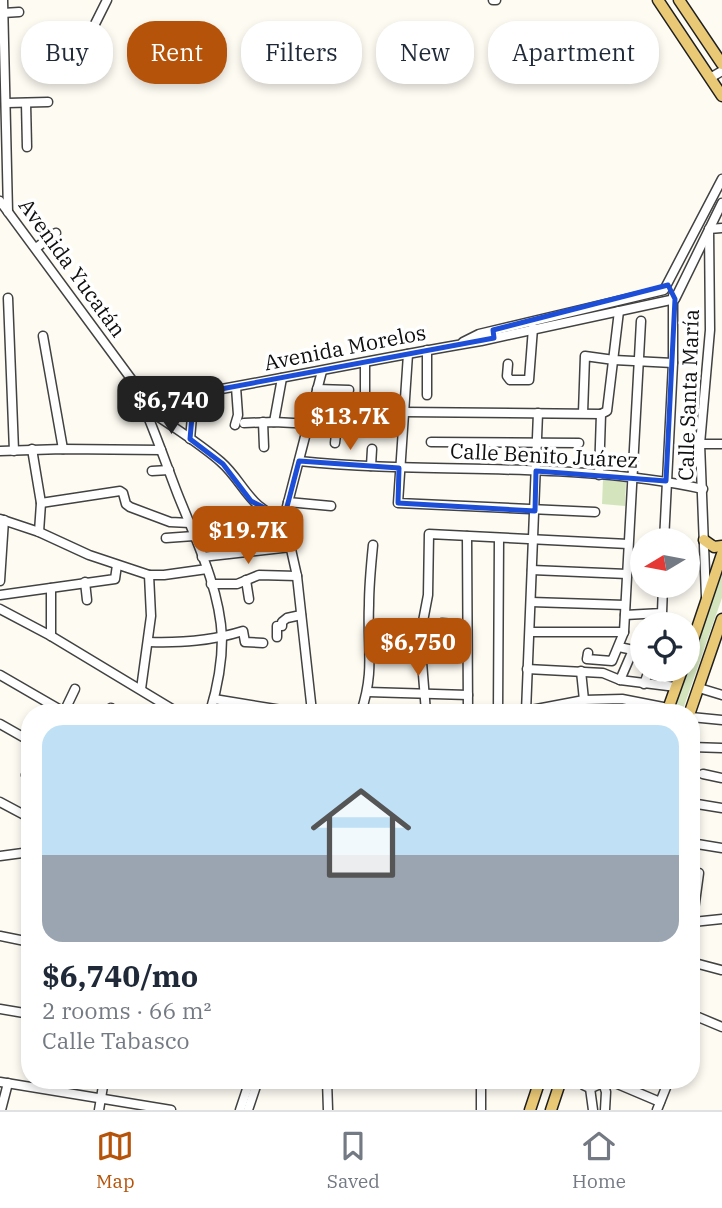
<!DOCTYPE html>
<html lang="en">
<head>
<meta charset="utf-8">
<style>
	:root { --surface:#fff; --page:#f6f6f7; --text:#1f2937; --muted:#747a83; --line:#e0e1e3; --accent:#b45309 }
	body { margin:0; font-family:"IBM Plex Serif",serif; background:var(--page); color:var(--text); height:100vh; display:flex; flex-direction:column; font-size:26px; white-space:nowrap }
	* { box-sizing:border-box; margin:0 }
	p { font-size:23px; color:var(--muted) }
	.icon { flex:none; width:38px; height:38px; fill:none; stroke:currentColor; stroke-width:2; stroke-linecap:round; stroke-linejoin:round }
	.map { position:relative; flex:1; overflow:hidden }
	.drawer { position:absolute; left:21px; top:704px; width:679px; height:385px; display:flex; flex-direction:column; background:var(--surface); border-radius:28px; box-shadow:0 4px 10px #0003 }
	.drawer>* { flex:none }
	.top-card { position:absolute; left:21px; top:21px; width:681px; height:63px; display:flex; gap:14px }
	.needle { width:46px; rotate:260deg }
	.buttons { position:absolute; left:630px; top:528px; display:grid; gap:14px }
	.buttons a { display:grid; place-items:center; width:70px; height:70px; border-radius:50%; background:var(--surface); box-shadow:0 4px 10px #0003; font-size:35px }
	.price { position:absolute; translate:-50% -60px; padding:0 16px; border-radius:14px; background:var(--accent); color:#fff; font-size:23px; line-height:46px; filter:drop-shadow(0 2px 4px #0008) }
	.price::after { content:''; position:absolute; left:50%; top:42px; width:21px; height:16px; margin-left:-10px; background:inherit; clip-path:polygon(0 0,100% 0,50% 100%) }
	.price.current { background:#222; color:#fff }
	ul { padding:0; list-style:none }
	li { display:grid; align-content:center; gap:14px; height:371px; padding:0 21px }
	li span { display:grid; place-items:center; height:217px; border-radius:21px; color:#555 }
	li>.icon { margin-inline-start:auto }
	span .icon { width:126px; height:126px; fill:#fffc; stroke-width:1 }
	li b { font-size:30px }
	.tag { padding:0 24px; border-radius:28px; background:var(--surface); box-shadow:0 4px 10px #0003; font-size:24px; line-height:63px }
	.tag.current { background:var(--accent); color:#fff }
	.tabs { display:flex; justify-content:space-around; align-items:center; height:98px; border-top:2px solid var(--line); background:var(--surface); font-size:19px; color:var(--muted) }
	.tabs a { display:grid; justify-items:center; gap:4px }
	.tabs .current { color:var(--accent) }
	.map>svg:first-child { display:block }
	.green { fill:#d4e5be }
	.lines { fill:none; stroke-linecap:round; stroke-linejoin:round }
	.minor-casing { stroke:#424242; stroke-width:11 }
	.major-casing { stroke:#202020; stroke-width:13 }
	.minor { stroke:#fff; stroke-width:8 }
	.major { stroke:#eac976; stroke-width:10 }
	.marked { fill:none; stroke:#1d4ed8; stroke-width:5; stroke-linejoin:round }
	.labels { text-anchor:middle; stroke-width:7; stroke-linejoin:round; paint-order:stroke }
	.street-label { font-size:21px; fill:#0f0f0f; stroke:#fff }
</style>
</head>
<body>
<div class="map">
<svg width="722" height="1110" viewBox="0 0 722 1110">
	<rect width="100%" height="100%" fill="#fdfbf2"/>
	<g class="green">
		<path d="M603,480L626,482L625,506L602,504Z"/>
		<path d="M722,569V598L682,712H672Z"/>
	</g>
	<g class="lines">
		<g class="minor-casing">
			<g id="minor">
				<path d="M3,0L8,212"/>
				<path d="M493,0H496"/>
				<path d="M3,13L19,12"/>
				<path d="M78,58L107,0"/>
				<path d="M710,78L722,71"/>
				<path d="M7,103L48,102"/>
				<path d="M26,103L27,147"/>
				<path d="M0,201L132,380C150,417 163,456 178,495C196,540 220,589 222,638C222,663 217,689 210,712"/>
				<path d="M36,248L56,233"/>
				<path d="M8,298L14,451"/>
				<path d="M43,336L63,449"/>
				<path d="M463,342L479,334L664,290L722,179"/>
				<path d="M408,354L398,503L595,512"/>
				<path d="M508,364L507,376L510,380H529L533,328"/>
				<path d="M317,389L349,390"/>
				<path d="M427,395V350"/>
				<path d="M365,397V363"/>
				<path d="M146,408C171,426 198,442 221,462C243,481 251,512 284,518"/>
				<path d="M405,412L601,414"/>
				<path d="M583,413L585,356L614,360L673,363"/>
				<path d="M263,422L264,447"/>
				<path d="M274,422L282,378"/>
				<path d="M244,423L274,422L371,427"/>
				<path d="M235,425L238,415L236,387"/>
				<path d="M190,439L194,394C290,377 385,357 481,341L675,299L722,203"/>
				<path d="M431,442L579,443"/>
				<path d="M335,443L337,425"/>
				<path d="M700,444H722"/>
				<path d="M32,449L41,503L39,532"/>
				<path d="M0,451L63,449L161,450"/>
				<path d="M299,461C433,475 571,460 703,489"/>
				<path d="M371,466L372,449"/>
				<path d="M152,471L169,470"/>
				<path d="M599,475L601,414L607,411L619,311"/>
				<path d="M288,502L331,506"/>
				<path d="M41,503L120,491L123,493L126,504L130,507L170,522L190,523"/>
				<path d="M0,519L39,532L89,555L149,575H164L207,569"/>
				<path d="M467,536L468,712"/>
				<path d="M166,538L194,536"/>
				<path d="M664,541L673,363V296"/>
				<path d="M202,557L291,547"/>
				<path d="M532,570L627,574"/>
				<path d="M246,580L249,599"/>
				<path d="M0,581L4,520"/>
				<path d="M85,582L87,600"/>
				<path d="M211,584H237L259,575L297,576"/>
				<path d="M0,595L115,579L117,565"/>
				<path d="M706,597L700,444L710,330L709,229L722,228"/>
				<path d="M531,602L625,605"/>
				<path d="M0,609L51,636L177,712"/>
				<path d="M625,615L662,613L663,586"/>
				<path d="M442,623L467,625"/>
				<path d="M530,632H624"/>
				<path d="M51,636V588"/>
				<path d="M277,637V626H282V622L287,618L301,615"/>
				<path d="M149,642C182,643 211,641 243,631L245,642L263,643"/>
				<path d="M619,647L633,650L620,680"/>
				<path d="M410,649L436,650"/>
				<path d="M588,653L587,659L612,661L624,632L641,321"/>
				<path d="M527,669L603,673L620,680L676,687"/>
				<path d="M581,671L584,700"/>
				<path d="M0,675L64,712"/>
				<path d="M644,684L649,670"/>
				<path d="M699,688L722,695"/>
				<path d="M141,689L151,616L149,575"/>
				<path d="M368,692L468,695"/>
				<path d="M214,699L294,712"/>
				<path d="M526,711L584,700L622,699L668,708"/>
				<path d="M64,712L75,689"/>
				<path d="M109,712L111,708"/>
				<path d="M312,712L297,576L284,518L322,371"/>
				<path d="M361,712C375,671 367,646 369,605C369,585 371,565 373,545"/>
				<path d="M426,712L420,637L428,595L429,534L628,544"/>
				<path d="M498,712L499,539"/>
				<path d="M526,712L538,413"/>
				<path d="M691,717L722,720"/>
				<path d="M0,724L30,741"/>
				<path d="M691,747L722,748"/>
				<path d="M703,774L722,778"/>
				<path d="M26,775L30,768"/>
				<path d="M0,802L30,818"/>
				<path d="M691,803L722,808"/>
				<path d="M691,843L722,848"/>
				<path d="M0,856L30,852"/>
				<path d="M693,922L722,919"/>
				<path d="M691,932L699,873"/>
				<path d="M0,936L30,942"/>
				<path d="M691,962L721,970"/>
				<path d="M0,1009L30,1014"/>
				<path d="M691,1014L722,1027"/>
				<path d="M327,1080L328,1110"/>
				<path d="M579,1080C585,1090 596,1090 602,1080"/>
				<path d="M602,1080L606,1092L605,1110"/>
				<path d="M608,1080L660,1102"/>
				<path d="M0,1082L171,1110"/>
				<path d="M590,1088L593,1110"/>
				<path d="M1,1110L8,1083"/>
				<path d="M99,1110L104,1080"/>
				<path d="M240,1110L250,1080"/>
				<path d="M248,1110L258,1080"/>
				<path d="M481,1110V1080"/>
				<path d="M657,1110L669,1080"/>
			</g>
		</g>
		<g class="major-casing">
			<g id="major">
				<path d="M658,0L722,96"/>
				<path d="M679,0L722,64"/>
				<path d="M704,540L714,547L722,546"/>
				<path d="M688,655L722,554"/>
				<path d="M667,712L682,670"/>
				<path d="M690,712L722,619"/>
				<path d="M530,1110L540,1080"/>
				<path d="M551,1110L561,1080"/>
			</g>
		</g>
		<use href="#minor" class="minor"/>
		<use href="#major" class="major"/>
	</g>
	<path class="marked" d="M668,285L675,299L666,481L536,471L535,511L398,503L399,468L299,461L284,518L251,501L223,464L190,439L194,394L494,338L493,330Z"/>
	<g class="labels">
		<g class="street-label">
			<text transform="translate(72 268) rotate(54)" y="7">Avenida Yucatán</text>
			<text transform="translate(345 348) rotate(-11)" y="7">Avenida Morelos</text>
			<text transform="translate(689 395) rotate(-88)" y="7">Calle Santa María</text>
			<text transform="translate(544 456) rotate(3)" y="7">Calle Benito Juárez</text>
		</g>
	</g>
</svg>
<div class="buttons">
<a><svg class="needle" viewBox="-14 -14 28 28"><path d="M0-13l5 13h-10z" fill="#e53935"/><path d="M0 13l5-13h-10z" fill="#747a83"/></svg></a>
<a><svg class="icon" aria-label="locate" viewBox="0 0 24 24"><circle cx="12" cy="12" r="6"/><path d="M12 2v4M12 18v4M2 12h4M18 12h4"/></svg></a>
</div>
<b class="price current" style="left:171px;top:436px">$6,740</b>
<b class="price" style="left:350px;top:452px">$13.7K</b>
<b class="price" style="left:248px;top:566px">$19.7K</b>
<b class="price" style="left:418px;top:678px">$6,750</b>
<div class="top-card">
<a class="tag">Buy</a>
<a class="tag current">Rent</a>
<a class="tag">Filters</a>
<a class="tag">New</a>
<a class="tag">Apartment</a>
</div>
<section class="drawer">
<ul>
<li><span style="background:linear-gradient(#bfe0f5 60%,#9aa5b1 0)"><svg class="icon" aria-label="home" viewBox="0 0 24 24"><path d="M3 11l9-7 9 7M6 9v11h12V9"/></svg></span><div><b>$6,740/mo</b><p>2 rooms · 66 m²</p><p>Calle Tabasco</p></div></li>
</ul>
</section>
</div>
<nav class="tabs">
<a class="current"><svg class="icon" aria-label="map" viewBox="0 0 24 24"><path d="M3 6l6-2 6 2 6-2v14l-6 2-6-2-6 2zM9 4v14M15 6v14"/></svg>Map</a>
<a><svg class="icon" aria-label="saved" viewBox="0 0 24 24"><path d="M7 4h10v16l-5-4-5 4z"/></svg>Saved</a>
<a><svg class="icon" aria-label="home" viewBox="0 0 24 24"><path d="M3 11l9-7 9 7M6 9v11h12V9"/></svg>Home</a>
</nav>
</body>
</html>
